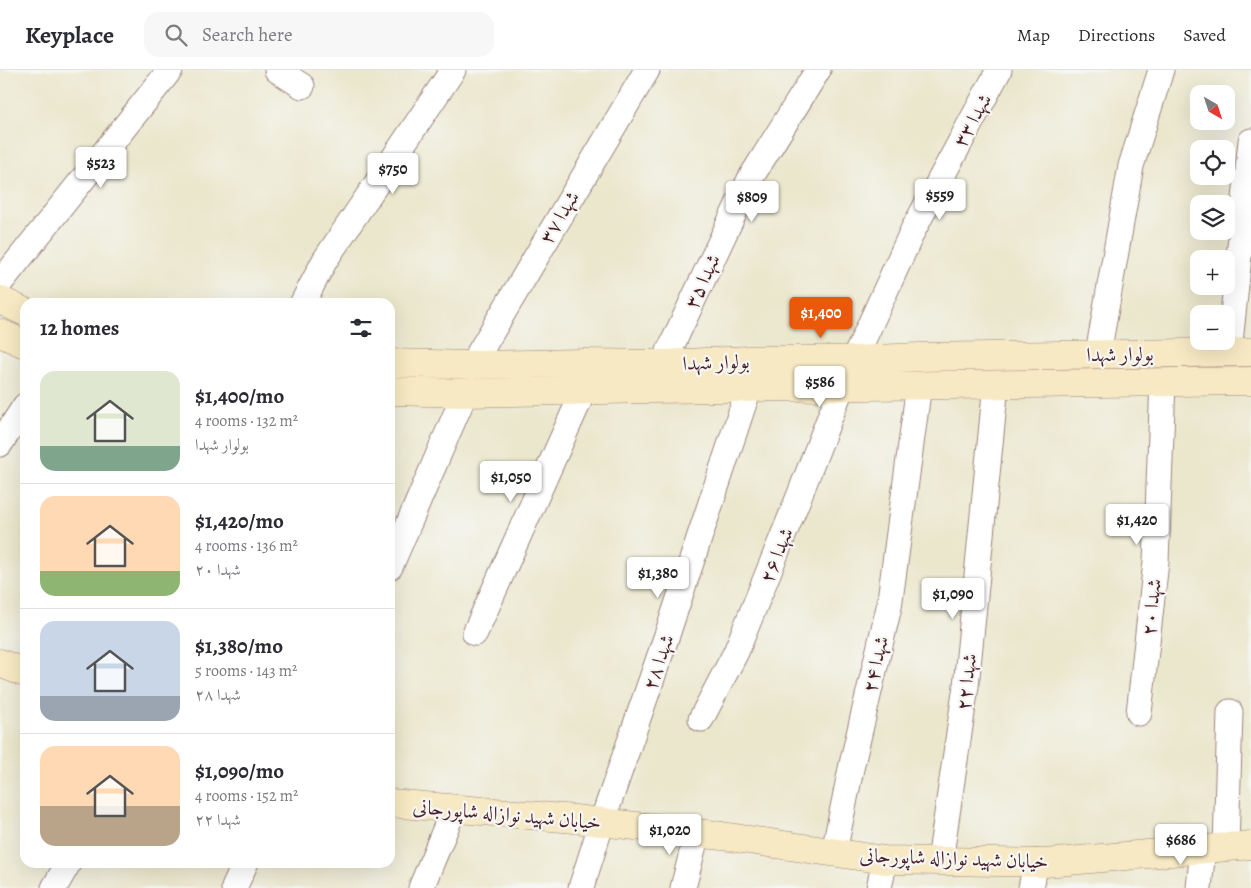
<!DOCTYPE html>
<html lang="en">
<head>
<meta charset="utf-8">
<style>
	:root { --surface:#fff; --page:#f7f7f7; --text:#2b2b33; --muted:#7c7c81; --line:#e1e1e2; --accent:#ea580c }
	body { margin:0; font-family:Alegreya,Amiri,serif; background:var(--page); color:var(--text); height:100vh; display:flex; flex-direction:column; font-size:19px; white-space:nowrap }
	* { box-sizing:border-box; margin:0 }
	p { font-size:16px; color:var(--muted) }
	.icon { flex:none; width:28px; height:28px; fill:none; stroke:currentColor; stroke-width:2; stroke-linecap:round; stroke-linejoin:round }
	.map { position:relative; flex:1; overflow:hidden }
	.sheet { position:absolute; left:20px; top:228px; width:375px; height:570px; display:flex; flex-direction:column; background:var(--surface); border-radius:15px; box-shadow:0 5px 20px #0002 }
	.sheet>* { flex:none }
	.needle { width:32px; rotate:141deg }
	.fabs { position:absolute; left:1190px; top:15px; display:grid; gap:10px }
	.fabs a { display:grid; place-items:center; width:45px; height:45px; border-radius:10px; background:var(--surface); box-shadow:0 5px 20px #0002; font-size:25px }
	.price { position:absolute; translate:-50% -42px; padding:0 11px; border-radius:5px; background:#fff; color:#222; font-size:16px; line-height:32px; filter:drop-shadow(0 1px 2px #0008) }
	.price::after { content:''; position:absolute; left:50%; top:30px; width:15px; height:11px; margin-left:-8px; background:inherit; clip-path:polygon(0 0,100% 0,50% 100%) }
	.price.active { background:var(--accent); color:#fff }
	ul { padding:0; list-style:none }
	li { display:flex; align-items:center; gap:15px; height:125px; padding:0 20px }
	li+li { border-top:1px solid var(--line) }
	li span { display:grid; place-items:center; flex:none; width:140px; height:100px; border-radius:15px; color:#555 }
	li>.icon { margin-inline-start:auto }
	span .icon { width:60px; height:60px; fill:#fffc; stroke-width:1 }
	li b { font-size:21px }
	h2 { display:flex; justify-content:space-between; align-items:center; height:60px; padding:0 20px; font-size:21px }
	header { display:flex; align-items:center; gap:30px; box-sizing:border-box; height:70px; padding:0 25px; background:var(--surface); border-bottom:1px solid var(--line) }
	header strong { font-size:24px }
	nav { display:flex; gap:28px; margin-inline-start:auto; font-size:18px }
	.search { width:350px; height:45px; background:var(--page); display:flex; align-items:center; gap:12px; box-sizing:border-box; padding:0 18px; border-radius:15px; color:var(--muted); font-size:19px }
	.map>svg:first-child { display:block }
	.lines { fill:none; stroke-linecap:round; stroke-linejoin:round }
	.street-casing { stroke:#9a837c; stroke-width:27 }
	.secondary-casing { stroke:#9a837c; stroke-width:29 }
	.street { stroke:#fff; stroke-width:25 }
	.secondary { stroke:#f7e9c3; stroke-width:28 }
	.labels { text-anchor:middle; stroke-width:4.5; stroke-linejoin:round; paint-order:stroke }
	.street-label { font-size:20px; fill:#4a1f2b; stroke:#f6f6f2 }
</style>
</head>
<body>
<header>
<strong>Keyplace</strong>
<div class="search"><svg class="icon" aria-label="search" viewBox="0 0 24 24"><circle cx="10" cy="10" r="6"/><path d="M15 15l6 6"/></svg>Search here</div>
<nav><a>Map</a><a>Directions</a><a>Saved</a></nav>
</header>
<div class="map">
<svg width="1251" height="818" viewBox="0 0 1251 818">
	<rect width="100%" height="100%" fill="#f6f6f2"/>
	<filter id="ink" filterUnits="userSpaceOnUse"><feTurbulence type="fractalNoise" baseFrequency=".02" numOctaves="2"/><feDisplacementMap in="SourceGraphic" scale="10" xChannelSelector="R" yChannelSelector="G"/><feConvolveMatrix kernelMatrix="1 2 1 2 8 2 1 2 1" color-interpolation-filters="sRGB"/></filter>
	<filter id="wash" filterUnits="userSpaceOnUse"><feTurbulence type="fractalNoise" baseFrequency=".0096" numOctaves="4" result="noise"/><feDisplacementMap in="SourceGraphic" scale="20" xChannelSelector="R" yChannelSelector="G"/><feGaussianBlur stdDeviation="1.12" result="paint"/><feColorMatrix in="noise" values="0 0 0 0 0 0 0 0 0 0 0 0 0 0 0 0 0 1.4 0 .05"/><feComposite in="paint" operator="in"/></filter>
	<g filter="url(#wash)">
		<rect width="100%" height="100%" fill="#ebe7cd"/>
	</g>
	<g filter="url(#ink)">
		<g class="lines">
			<g class="street-casing">
				<g id="street">
					<path d="M277,0L302,16"/>
					<path d="M0,213L170,0"/>
					<path d="M303,232L325,190L453,0"/>
					<path d="M1229,282L1251,71"/>
					<path d="M1098,284L1131,96L1161,0"/>
					<path d="M854,290L913,160L999,0"/>
					<path d="M663,294L750,109L818,0"/>
					<path d="M472,295L647,0"/>
					<path d="M0,374L25,336"/>
					<path d="M390,497L465,323"/>
					<path d="M475,563L584,320"/>
					<path d="M1139,643L1156,492L1163,312"/>
					<path d="M701,649L736,582L798,429L842,316"/>
					<path d="M1226,777L1230,642"/>
					<path d="M834,782L852,694L889,537L919,315"/>
					<path d="M940,791L966,616L996,314"/>
					<path d="M54,818L69,792"/>
					<path d="M234,818L246,792"/>
					<path d="M421,818L454,738"/>
					<path d="M581,818L602,752L668,562L749,318"/>
					<path d="M683,818L697,763"/>
					<path d="M879,818L885,790"/>
					<path d="M1031,818L1036,792"/>
					<path d="M1199,818L1203,779"/>
				</g>
			</g>
			<g class="secondary-casing">
				<g id="secondary">
					<path d="M0,230L25,242"/>
					<path d="M0,263L25,274"/>
					<path d="M390,293L472,295L583,293L663,294L749,290H854L919,287L1251,282"/>
					<path d="M390,321L465,323L650,319L1251,311"/>
					<path d="M0,593L25,603"/>
					<path d="M390,733L575,749L722,766L885,790L1045,793L1251,775"/>
				</g>
			</g>
			<use href="#street" class="street"/>
			<use href="#secondary" class="secondary"/>
		</g>
	</g>
	<g class="labels">
		<g class="street-label">
			<text transform="translate(972 50) rotate(-61)" y="7">شهدا ۳۳</text>
			<text transform="translate(559 147) rotate(-59)" y="7">شهدا ۳۷</text>
			<text transform="translate(702 211) rotate(-65)" y="7">شهدا ۳۵</text>
			<text transform="translate(1120 284) rotate(-1)" y="7">بولوار شهدا</text>
			<text transform="translate(716 292) rotate(-2)" y="7">بولوار شهدا</text>
			<text transform="translate(776 485) rotate(-68)" y="7">شهدا ۲۶</text>
			<text transform="translate(1151 537) rotate(-84)" y="7">شهدا ۲۰</text>
			<text transform="translate(658 592) rotate(-71)" y="7">شهدا ۲۸</text>
			<text transform="translate(875 594) rotate(-77)" y="7">شهدا ۲۴</text>
			<text transform="translate(966 612) rotate(-83)" y="7">شهدا ۲۲</text>
			<text transform="translate(507 744) rotate(5)" y="7">خیابان شهید نوازاله شاپورجانی</text>
			<text transform="translate(954 788) rotate(2)" y="7">خیابان شهید نوازاله شاپورجانی</text>
		</g>
	</g>
</svg>
<div class="fabs">
<a><svg class="needle" viewBox="-14 -14 28 28"><path d="M0-13l5 13h-10z" fill="#e53935"/><path d="M0 13l5-13h-10z" fill="#7c7c81"/></svg></a>
<a><svg class="icon" aria-label="locate" viewBox="0 0 24 24"><circle cx="12" cy="12" r="6"/><path d="M12 2v4M12 18v4M2 12h4M18 12h4"/></svg></a>
<a><svg class="icon" aria-label="layers" viewBox="0 0 24 24"><path d="M12 4l9 5-9 5-9-5zM3 14l9 5 9-5"/></svg></a>
<a>+</a>
<a>−</a>
</div>
<b class="price" style="left:101px;top:119px">$523</b>
<b class="price" style="left:393px;top:125px">$750</b>
<b class="price" style="left:940px;top:151px">$559</b>
<b class="price" style="left:752px;top:153px">$809</b>
<b class="price active" style="left:821px;top:269px">$1,400</b>
<b class="price" style="left:820px;top:338px">$586</b>
<b class="price" style="left:511px;top:433px">$1,050</b>
<b class="price" style="left:1137px;top:476px">$1,420</b>
<b class="price" style="left:658px;top:529px">$1,380</b>
<b class="price" style="left:953px;top:550px">$1,090</b>
<b class="price" style="left:670px;top:786px">$1,020</b>
<b class="price" style="left:1181px;top:796px">$686</b>
<section class="sheet">
<h2>12 homes<svg class="icon" aria-label="filters" viewBox="0 0 24 24"><path d="M4 7h16M4 17h16"/><circle cx="9" cy="7" r="2"/><circle cx="15" cy="17" r="2"/></svg></h2>
<ul>
<li><span style="background:linear-gradient(#dfe7d0 75%,#7fa58c 0)"><svg class="icon" aria-label="home" viewBox="0 0 24 24"><path d="M3 11l9-7 9 7M6 9v11h12V9"/></svg></span><div><b>$1,400/mo</b><p>4 rooms · 132 m²</p><p>بولوار شهدا</p></div></li>
<li><span style="background:linear-gradient(#ffd9b3 75%,#8fb573 0)"><svg class="icon" aria-label="home" viewBox="0 0 24 24"><path d="M3 11l9-7 9 7M6 9v11h12V9"/></svg></span><div><b>$1,420/mo</b><p>4 rooms · 136 m²</p><p>شهدا ۲۰</p></div></li>
<li><span style="background:linear-gradient(#c9d6e8 75%,#9aa5b1 0)"><svg class="icon" aria-label="home" viewBox="0 0 24 24"><path d="M3 11l9-7 9 7M6 9v11h12V9"/></svg></span><div><b>$1,380/mo</b><p>5 rooms · 143 m²</p><p>شهدا ۲۸</p></div></li>
<li><span style="background:linear-gradient(#ffd9b3 60%,#b9a48a 0)"><svg class="icon" aria-label="home" viewBox="0 0 24 24"><path d="M3 11l9-7 9 7M6 9v11h12V9"/></svg></span><div><b>$1,090/mo</b><p>4 rooms · 152 m²</p><p>شهدا ۲۲</p></div></li>
</ul>
</section>
</div>
</body>
</html>
